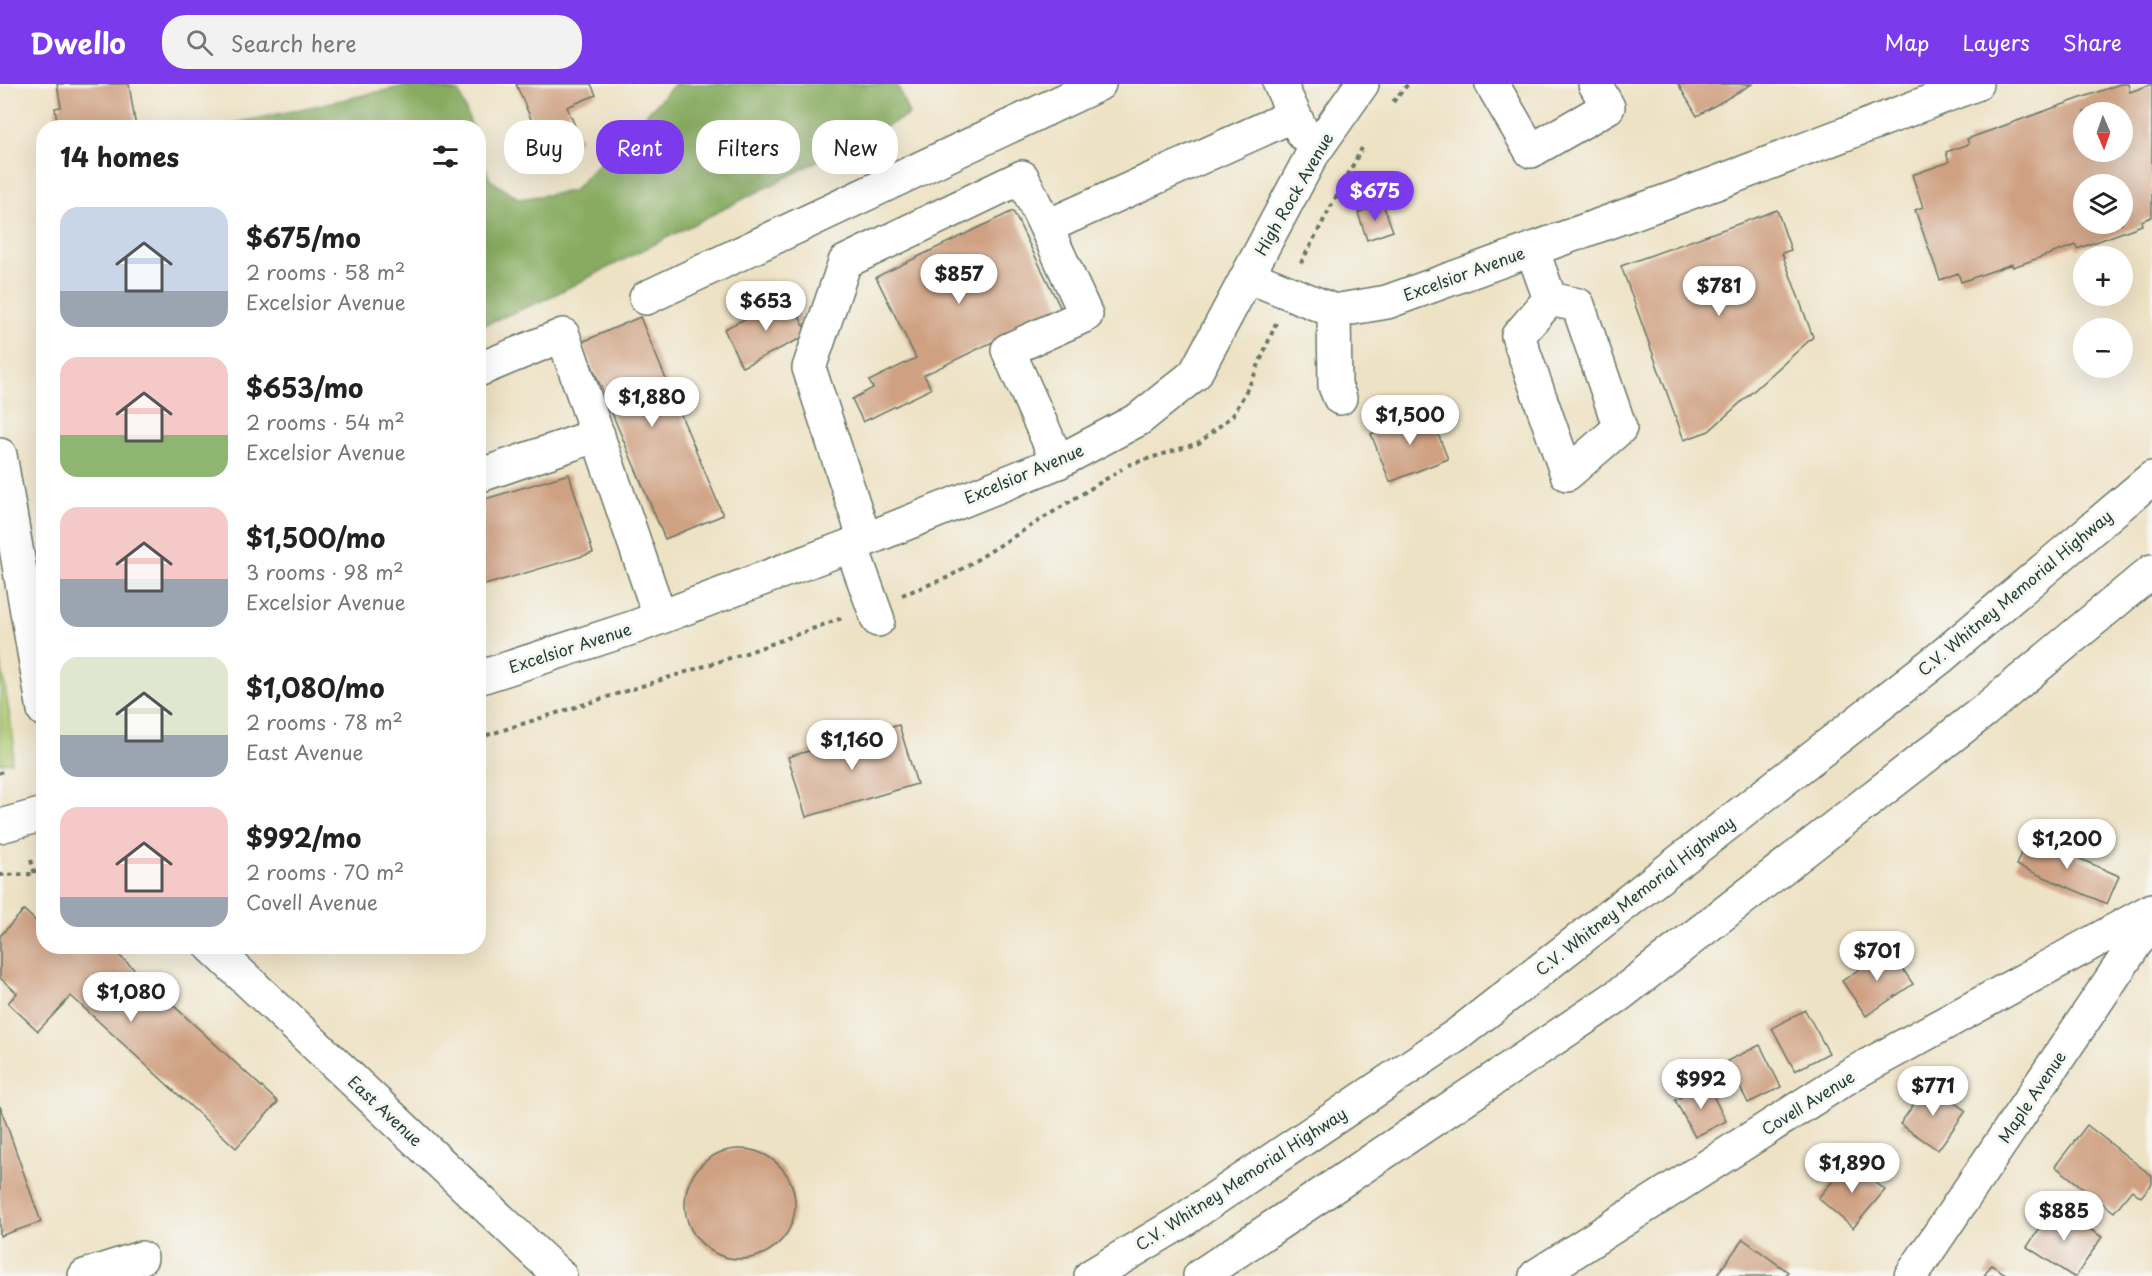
<!DOCTYPE html>
<html lang="en">
<head>
<meta charset="utf-8">
<style>
	:root { --surface:#fff; --page:#f2f2f2; --text:#222; --muted:#767676; --accent:#7c3aed }
	body { margin:0; font-family:"Playpen Sans",sans-serif; background:var(--page); color:var(--text); height:100vh; display:flex; flex-direction:column; font-size:22px; white-space:nowrap }
	* { box-sizing:border-box; margin:0 }
	p { font-size:20px; color:var(--muted) }
	.icon { flex:none; width:33px; height:33px; fill:none; stroke:currentColor; stroke-width:2; stroke-linecap:round; stroke-linejoin:round }
	.map { position:relative; flex:1; overflow:hidden }
	.side { position:absolute; left:36px; top:36px; width:450px; height:834px; display:flex; flex-direction:column; background:var(--surface); border-radius:24px; box-shadow:0 6px 24px #0002 }
	.side>* { flex:none }
	.hud { position:absolute; left:504px; top:36px; width:570px; height:54px; display:flex; gap:12px }
	.needle { width:39px; rotate:178deg }
	.buttons { position:absolute; left:2073px; top:18px; display:grid; gap:12px }
	.buttons a { display:grid; place-items:center; width:60px; height:60px; border-radius:50%; background:var(--surface); box-shadow:0 6px 24px #0002; font-size:30px }
	.price { position:absolute; translate:-50% -51px; padding:0 14px; border-radius:21px; background:#fff; color:#222; font-size:20px; line-height:39px; filter:drop-shadow(0 2px 3px #0008) }
	.price::after { content:''; position:absolute; left:50%; top:36px; width:18px; height:14px; margin-left:-9px; background:inherit; clip-path:polygon(0 0,100% 0,50% 100%) }
	.price.selected { background:var(--accent); color:#fff }
	ul { padding:0; list-style:none }
	li { display:flex; align-items:center; gap:18px; height:150px; padding:0 24px }
	li span { display:grid; place-items:center; flex:none; width:168px; height:120px; border-radius:18px; color:#555 }
	li>.icon { margin-inline-start:auto }
	span .icon { width:72px; height:72px; fill:#fffc; stroke-width:1 }
	li b { font-size:26px }
	h2 { display:flex; justify-content:space-between; align-items:center; height:72px; padding:0 24px; font-size:26px }
	.chip { padding:0 21px; border-radius:24px; background:var(--surface); box-shadow:0 6px 24px #0002; font-size:21px; line-height:54px }
	.chip.selected { background:var(--accent); color:#fff }
	header { display:flex; align-items:center; gap:36px; box-sizing:border-box; height:84px; padding:0 30px; background:var(--accent); color:#fff }
	header strong { font-size:28px }
	nav { display:flex; gap:33px; margin-inline-start:auto; font-size:21px }
	.search { width:420px; height:54px; background:var(--page); display:flex; align-items:center; gap:15px; box-sizing:border-box; padding:0 21px; border-radius:24px; color:var(--muted); font-size:22px }
	.map>svg:first-child { display:block }
	.green { fill:#aac66d; stroke:#648250; stroke-width:1.5 }
	.forest { fill:#87ab60; stroke:#53744a; stroke-width:1.5 }
	.building { fill:#cfa081; fill-rule:evenodd }
	.lines { fill:none; stroke-linecap:round; stroke-linejoin:round }
	.minor-casing { stroke:#677767; stroke-width:36 }
	.highway-casing { stroke:#677767; stroke-width:36 }
	.path { stroke:#677767; stroke-width:4; stroke-dasharray:4.5 4.5; stroke-linecap:butt }
	.minor { stroke:#fff; stroke-width:33 }
	.highway { stroke:#fff; stroke-width:33 }
	.labels { text-anchor:middle; stroke-width:6; stroke-linejoin:round; paint-order:stroke }
	.street-label { font-size:16px; fill:#1f3d34; stroke:#f6f6f2 }
</style>
</head>
<body>
<header>
<strong>Dwello</strong>
<div class="search"><svg class="icon" aria-label="search" viewBox="0 0 24 24"><circle cx="10" cy="10" r="6"/><path d="M15 15l6 6"/></svg>Search here</div>
<nav><a>Map</a><a>Layers</a><a>Share</a></nav>
</header>
<div class="map">
<svg width="2152" height="1192" viewBox="0 0 2152 1192">
	<rect width="100%" height="100%" fill="#f6f6f2"/>
	<filter id="ink" filterUnits="userSpaceOnUse"><feTurbulence type="fractalNoise" baseFrequency=".0167" numOctaves="2"/><feDisplacementMap in="SourceGraphic" scale="12" xChannelSelector="R" yChannelSelector="G"/><feConvolveMatrix kernelMatrix="1 2 1 2 8 2 1 2 1" color-interpolation-filters="sRGB"/></filter>
	<filter id="wash" filterUnits="userSpaceOnUse"><feTurbulence type="fractalNoise" baseFrequency=".008" numOctaves="4" result="noise"/><feDisplacementMap in="SourceGraphic" scale="24" xChannelSelector="R" yChannelSelector="G"/><feGaussianBlur stdDeviation="1.35" result="paint"/><feColorMatrix in="noise" values="0 0 0 0 0 0 0 0 0 0 0 0 0 0 0 0 0 1.4 0 .05"/><feComposite in="paint" operator="in"/></filter>
	<g filter="url(#wash)">
		<rect width="100%" height="100%" fill="#eee2c5"/>
		<path class="green" d="M0,573L14,659L11,678L0,679Z"/>
		<g class="forest">
			<path d="M414,0L459,8L472,43H227L237,39Z"/>
			<path d="M675,0H897L909,31L546,215L479,243V63L490,96L519,115L573,107Z"/>
		</g>
		<g id="blocks">
			<g class="building">
				<path d="M57,0H129L136,44H58L55,24L61,23Z"/>
				<path d="M516,0H591L596,11L567,23L581,56L546,70Z"/>
				<path d="M1678,0H1752L1697,32Z"/>
				<path d="M2120,0H2128L2130,8L2152,0V133L2141,137L2142,141L2077,165L2076,161L2013,183L2012,180L1961,198L1958,189L1940,196L1915,126L1923,123L1912,91L1949,78L1946,68L1969,60L1967,55ZM2084,28H2122V68H2084ZM2084,100H2122V140H2084Z"/>
				<path d="M1383,120L1393,147L1367,156L1358,129Z"/>
				<path d="M1777,126L1791,166L1782,169L1813,253L1709,347L1684,356L1621,182Z"/>
				<path d="M1013,127L1061,225L924,291L931,305L863,338L852,315L873,304L869,297L916,274L876,193Z"/>
				<path d="M790,213L808,251L742,283L724,245Z"/>
				<path d="M640,233L723,431L665,455L582,258Z"/>
				<path d="M1429,327L1448,375L1390,398L1371,350Z"/>
				<path d="M569,390L593,469L478,503V417Z"/>
				<path d="M899,641L917,700L806,733L788,673Z"/>
				<path d="M2028,752L2119,792L2107,820L2016,781Z"/>
				<path d="M24,826L37,838L44,830V862H109L278,1018L236,1064L71,912L38,947L8,919L17,909L0,894V852Z"/>
				<path d="M1889,865L1913,900L1866,932L1842,897Z"/>
				<path d="M1805,926L1829,969L1795,987L1772,944Z"/>
				<path d="M1760,961L1781,1003L1748,1019L1727,977Z"/>
				<path d="M1707,1000L1726,1037L1695,1053L1675,1016Z"/>
				<path d="M1928,1000L1966,1027L1938,1066L1900,1040Z"/>
				<path d="M0,1022L41,1138L0,1152Z"/>
				<path d="M2087,1041L2152,1092V1100L2141,1113L2132,1106L2114,1128L2055,1082Z"/>
				<circle cx="740" cy="1120" r="55"/>
				<path d="M1850,1077L1885,1106L1853,1144L1818,1114Z"/>
				<path d="M2054,1122L2102,1153L2076,1192H2072L2027,1163Z"/>
				<path d="M1743,1155L1788,1188L1785,1192H1716Z"/>
				<path d="M1991,1181L2009,1192H1984Z"/>
			</g>
		</g>
	</g>
	<g filter="url(#ink)">
		<use href="#blocks" fill-opacity="0" stroke="#677767" stroke-width="1.5"/>
		<g class="lines">
			<g class="minor-casing">
				<g id="minor">
					<path d="M1280,0L1303,50"/>
					<path d="M1492,0L1531,67L1608,23L1595,0"/>
					<path d="M1532,165L1550,215L1518,252L1567,390L1620,344L1578,221L1550,215"/>
					<path d="M1248,192L1334,227L1387,218L1719,98L1976,0"/>
					<path d="M646,214L1099,0"/>
					<path d="M1334,227L1335,302L1340,314"/>
					<path d="M478,286L563,251L660,533"/>
					<path d="M0,371L44,626"/>
					<path d="M1058,378L1008,266L1086,231L1046,143L1294,31"/>
					<path d="M478,392L598,351"/>
					<path d="M865,456L809,284L845,178L1022,93L1046,143"/>
					<path d="M851,461L878,536"/>
					<path d="M478,594L635,543L865,456L1058,378L1139,335L1195,290L1312,71L1362,0"/>
					<path d="M0,742L44,730"/>
					<path d="M211,862L560,1192"/>
					<path d="M85,1192L141,1174"/>
					<path d="M1536,1192L1852,990L2152,826"/>
					<path d="M1911,1192L2152,835"/>
				</g>
			</g>
			<g class="highway-casing">
				<g id="highway">
					<path d="M1091,1192L1179,1139L1457,951L1941,573L2152,394"/>
					<path d="M1200,1192L1619,911L1984,627L2152,487"/>
				</g>
			</g>
			<g class="path">
				<path d="M1393,18L1408,0"/>
				<path d="M1301,179L1362,64"/>
				<path d="M1128,381L1199,359L1234,330L1254,292L1276,239"/>
				<path d="M902,511L949,493L1122,385"/>
				<path d="M478,654L749,568L842,534"/>
				<path d="M0,687L1,690"/>
				<path d="M31,776L35,790"/>
				<path d="M0,791L35,790L44,787"/>
			</g>
			<use href="#minor" class="minor"/>
			<use href="#highway" class="highway"/>
		</g>
	</g>
	<g class="labels">
		<g class="street-label">
			<text transform="translate(1294 110) rotate(-60)" y="6">High Rock Avenue</text>
			<text transform="translate(1464 190) rotate(-20)" y="6">Excelsior Avenue</text>
			<text transform="translate(1024 390) rotate(-23)" y="6">Excelsior Avenue</text>
			<text transform="translate(2015 509) rotate(-40)" y="6">C.V. Whitney Memorial Highway</text>
			<text transform="translate(570 564) rotate(-18)" y="6">Excelsior Avenue</text>
			<text transform="translate(1635 812) rotate(-38)" y="6">C.V. Whitney Memorial Highway</text>
			<text transform="translate(2032 1013) rotate(-56)" y="6">Maple Avenue</text>
			<text transform="translate(1808 1019) rotate(-32)" y="6">Covell Avenue</text>
			<text transform="translate(385 1027) rotate(43)" y="6">East Avenue</text>
			<text transform="translate(1241 1095) rotate(-33)" y="6">C.V. Whitney Memorial Highway</text>
		</g>
	</g>
</svg>
<div class="buttons">
<a><svg class="needle" viewBox="-14 -14 28 28"><path d="M0-13l5 13h-10z" fill="#e53935"/><path d="M0 13l5-13h-10z" fill="#767676"/></svg></a>
<a><svg class="icon" aria-label="layers" viewBox="0 0 24 24"><path d="M12 4l9 5-9 5-9-5zM3 14l9 5 9-5"/></svg></a>
<a>+</a>
<a>−</a>
</div>
<b class="price selected" style="left:1375px;top:138px">$675</b>
<b class="price" style="left:959px;top:221px">$857</b>
<b class="price" style="left:1719px;top:233px">$781</b>
<b class="price" style="left:766px;top:248px">$653</b>
<b class="price" style="left:652px;top:344px">$1,880</b>
<b class="price" style="left:1410px;top:362px">$1,500</b>
<b class="price" style="left:852px;top:687px">$1,160</b>
<b class="price" style="left:2067px;top:786px">$1,200</b>
<b class="price" style="left:1877px;top:898px">$701</b>
<b class="price" style="left:131px;top:939px">$1,080</b>
<b class="price" style="left:1701px;top:1026px">$992</b>
<b class="price" style="left:1933px;top:1033px">$771</b>
<b class="price" style="left:1852px;top:1110px">$1,890</b>
<b class="price" style="left:2064px;top:1158px">$885</b>
<div class="hud">
<a class="chip">Buy</a>
<a class="chip selected">Rent</a>
<a class="chip">Filters</a>
<a class="chip">New</a>
</div>
<section class="side">
<h2>14 homes<svg class="icon" aria-label="filters" viewBox="0 0 24 24"><path d="M4 7h16M4 17h16"/><circle cx="9" cy="7" r="2"/><circle cx="15" cy="17" r="2"/></svg></h2>
<ul>
<li><span style="background:linear-gradient(#c9d6e8 70%,#9aa5b1 0)"><svg class="icon" aria-label="home" viewBox="0 0 24 24"><path d="M3 11l9-7 9 7M6 9v11h12V9"/></svg></span><div><b>$675/mo</b><p>2 rooms · 58 m²</p><p>Excelsior Avenue</p></div></li>
<li><span style="background:linear-gradient(#f6c9c9 65%,#8fb573 0)"><svg class="icon" aria-label="home" viewBox="0 0 24 24"><path d="M3 11l9-7 9 7M6 9v11h12V9"/></svg></span><div><b>$653/mo</b><p>2 rooms · 54 m²</p><p>Excelsior Avenue</p></div></li>
<li><span style="background:linear-gradient(#f6c9c9 60%,#9aa5b1 0)"><svg class="icon" aria-label="home" viewBox="0 0 24 24"><path d="M3 11l9-7 9 7M6 9v11h12V9"/></svg></span><div><b>$1,500/mo</b><p>3 rooms · 98 m²</p><p>Excelsior Avenue</p></div></li>
<li><span style="background:linear-gradient(#dfe7d0 65%,#9aa5b1 0)"><svg class="icon" aria-label="home" viewBox="0 0 24 24"><path d="M3 11l9-7 9 7M6 9v11h12V9"/></svg></span><div><b>$1,080/mo</b><p>2 rooms · 78 m²</p><p>East Avenue</p></div></li>
<li><span style="background:linear-gradient(#f6c9c9 75%,#9aa5b1 0)"><svg class="icon" aria-label="home" viewBox="0 0 24 24"><path d="M3 11l9-7 9 7M6 9v11h12V9"/></svg></span><div><b>$992/mo</b><p>2 rooms · 70 m²</p><p>Covell Avenue</p></div></li>
</ul>
</section>
</div>
</body>
</html>
